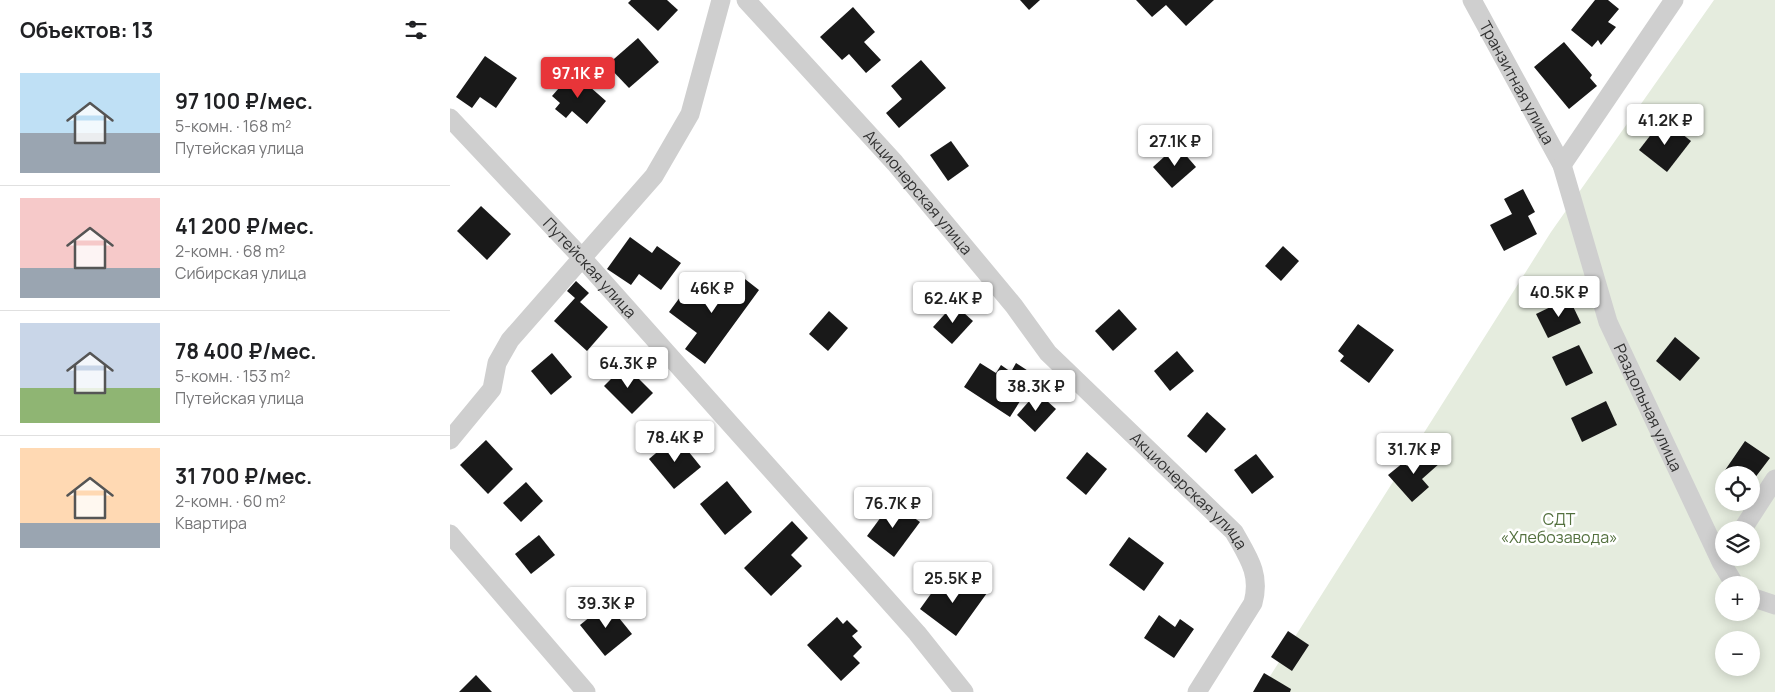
<!DOCTYPE html>
<html lang="ru">
<head>
<meta charset="utf-8">
<style>
	:root { --surface:#fff; --page:#f2f2f2; --text:#202124; --muted:#757577; --line:#e0e0e0; --accent:#e83539 }
	body { margin:0; font-family:Manrope,sans-serif; background:var(--page); color:var(--text); height:100vh; display:flex; flex-direction:column; font-size:19px; white-space:nowrap }
	* { box-sizing:border-box; margin:0 }
	p { font-size:16px; color:var(--muted) }
	.icon { flex:none; width:28px; height:28px; fill:none; stroke:currentColor; stroke-width:2; stroke-linecap:round; stroke-linejoin:round }
	.map { position:relative; flex:1; overflow:hidden }
	.drawer { display:flex; flex-direction:column; background:var(--surface); width:450px }
	.drawer>* { flex:none }
	.fabs { position:absolute; left:1265px; top:466px; display:grid; gap:10px }
	.fabs a { display:grid; place-items:center; width:45px; height:45px; border-radius:50%; background:var(--surface); box-shadow:0 2px 12px #0003; font-size:25px }
	.price { position:absolute; translate:-50% -42px; padding:0 11px; border-radius:5px; background:#fff; color:#222; font-size:16px; line-height:32px; filter:drop-shadow(0 1px 2px #0008) }
	.price::after { content:''; position:absolute; left:50%; top:30px; width:15px; height:11px; margin-left:-8px; background:inherit; clip-path:polygon(0 0,100% 0,50% 100%) }
	.price.active { background:var(--accent); color:#fff }
	ul { padding:0; list-style:none }
	li { display:flex; align-items:center; gap:15px; height:125px; padding:0 20px }
	li+li { border-top:1px solid var(--line) }
	li span { display:grid; place-items:center; flex:none; width:140px; height:100px; border-radius:0px; color:#555 }
	li>.icon { margin-inline-start:auto }
	span .icon { width:60px; height:60px; fill:#fffc; stroke-width:1 }
	li b { font-size:21px }
	h2 { display:flex; justify-content:space-between; align-items:center; height:60px; padding:0 20px; font-size:21px }
	main { display:flex; flex:1; min-height:0 }
	.map>svg:first-child { display:block }
	.green { fill:#e5ecde; fill-rule:evenodd }
	.building { fill:#191919 }
	.lines { fill:none; stroke-linecap:round; stroke-linejoin:round }
	.street { stroke:#cfcfcf; stroke-width:19 }
	.labels { text-anchor:middle; stroke-width:5; stroke-linejoin:round; paint-order:stroke }
	.street-label { font-size:16px; fill:#323232; stroke:#fff }
	.park-label { font-size:16px; fill:#53703e; stroke:#fff }
</style>
</head>
<body>
<main>
<section class="drawer">
<h2>Объектов: 13<svg class="icon" aria-label="filters" viewBox="0 0 24 24"><path d="M4 7h16M4 17h16"/><circle cx="9" cy="7" r="2"/><circle cx="15" cy="17" r="2"/></svg></h2>
<ul>
<li><span style="background:linear-gradient(#bfe0f5 60%,#9aa5b1 0)"><svg class="icon" aria-label="home" viewBox="0 0 24 24"><path d="M3 11l9-7 9 7M6 9v11h12V9"/></svg></span><div><b>97 100 ₽/мес.</b><p>5-комн. · 168 m²</p><p>Путейская улица</p></div></li>
<li><span style="background:linear-gradient(#f6c9c9 70%,#9aa5b1 0)"><svg class="icon" aria-label="home" viewBox="0 0 24 24"><path d="M3 11l9-7 9 7M6 9v11h12V9"/></svg></span><div><b>41 200 ₽/мес.</b><p>2-комн. · 68 m²</p><p>Сибирская улица</p></div></li>
<li><span style="background:linear-gradient(#c9d6e8 65%,#8fb573 0)"><svg class="icon" aria-label="home" viewBox="0 0 24 24"><path d="M3 11l9-7 9 7M6 9v11h12V9"/></svg></span><div><b>78 400 ₽/мес.</b><p>5-комн. · 153 m²</p><p>Путейская улица</p></div></li>
<li><span style="background:linear-gradient(#ffd9b3 75%,#9aa5b1 0)"><svg class="icon" aria-label="home" viewBox="0 0 24 24"><path d="M3 11l9-7 9 7M6 9v11h12V9"/></svg></span><div><b>31 700 ₽/мес.</b><p>2-комн. · 60 m²</p><p>Квартира</p></div></li>
</ul>
</section>
<div class="map">
<svg width="1325" height="692" viewBox="0 0 1325 692">
	<rect width="100%" height="100%" fill="#fff"/>
	<path class="green" d="M1264,0H1325V692H810L1101,232ZM1274,475H1301V502H1274ZM1274,530H1301V558H1274ZM1274,585H1301V612H1274ZM1274,640H1301V668H1274Z"/>
	<g class="building">
		<path d="M181,0H217L228,10L208,31L178,3Z"/>
		<path d="M570,0H590L579,10Z"/>
		<path d="M686,0H764L736,26L716,5L702,17Z"/>
		<path d="M1145,0H1158L1169,9L1158,22L1166,27L1151,45L1148,40L1142,47L1121,30Z"/>
		<path d="M403,7L425,32L414,42L431,60L416,73L399,54L392,60L370,37Z"/>
		<path d="M188,38L209,62L179,88L157,65Z"/>
		<path d="M1114,42L1142,75L1140,78L1147,86L1119,109L1084,67Z"/>
		<path d="M35,56L67,78L46,108L30,97L22,108L6,97Z"/>
		<path d="M471,60L496,88L449,128L436,113L452,99L441,86Z"/>
		<path d="M123,72L156,101L137,124L122,111L116,118L105,109L110,103L102,96Z"/>
		<path d="M1213,119L1241,141L1217,172L1189,150Z"/>
		<path d="M501,141L519,166L498,181L480,155Z"/>
		<path d="M727,145L746,167L722,188L703,167Z"/>
		<path d="M1073,189L1085,212L1078,216L1087,234L1054,251L1040,225L1062,214L1054,199Z"/>
		<path d="M31,206L61,234L37,260L7,231Z"/>
		<path d="M180,237L202,253L207,246L231,263L211,290L189,274L181,285L157,269Z"/>
		<path d="M833,246L849,261L831,281L815,266Z"/>
		<path d="M286,272L309,290L255,364L235,349L247,333L219,312L242,281L266,299Z"/>
		<path d="M126,281L139,293L130,302L158,327L137,351L104,321L125,298L117,291Z"/>
		<path d="M1119,298L1131,323L1098,338L1086,314Z"/>
		<path d="M504,304L523,321L502,344L483,327Z"/>
		<path d="M669,309L687,329L663,351L645,331Z"/>
		<path d="M379,311L398,328L378,351L359,334Z"/>
		<path d="M908,324L944,350L919,383L890,361L894,356L888,351Z"/>
		<path d="M1225,337L1250,358L1230,381L1206,361Z"/>
		<path d="M1129,345L1143,373L1116,386L1102,357Z"/>
		<path d="M727,351L744,371L720,391L704,371Z"/>
		<path d="M102,353L122,377L101,395L81,371Z"/>
		<path d="M530,363L546,373L551,365L561,372L566,363L586,376L560,417L514,387Z"/>
		<path d="M175,365L203,393L182,414L154,386Z"/>
		<path d="M587,392L606,409L585,432L567,415Z"/>
		<path d="M1156,401L1167,425L1132,442L1121,418Z"/>
		<path d="M757,412L776,429L756,453L737,436Z"/>
		<path d="M226,436L251,467L224,489L199,459Z"/>
		<path d="M36,440L63,469L38,494L10,465Z"/>
		<path d="M1295,441L1320,458L1301,483V475H1274V482L1269,479Z"/>
		<path d="M977,449L990,463L972,479L979,487L962,502L938,475L954,462L957,466Z"/>
		<path d="M637,452L657,469L636,495L616,478Z"/>
		<path d="M806,454L824,477L802,494L784,470Z"/>
		<path d="M277,481L302,512L275,535L250,504Z"/>
		<path d="M76,482L93,501L71,522L53,503Z"/>
		<path d="M442,502L470,522L444,557L417,536Z"/>
		<path d="M342,521L358,538L341,555L352,566L321,596L294,568Z"/>
		<path d="M89,535L105,555L81,574L65,554Z"/>
		<path d="M679,537L714,563L694,591L659,565Z"/>
		<path d="M493,577L509,588L516,578L537,593L506,636L470,609Z"/>
		<path d="M157,603L182,634L155,656L130,625Z"/>
		<path d="M709,615L725,627L730,619L744,629L724,658L694,638Z"/>
		<path d="M387,617L393,624L397,620L408,631L402,636L412,647L403,656L410,663L391,681L357,645Z"/>
		<path d="M838,631L859,645L842,671L821,657Z"/>
		<path d="M814,673L841,689L840,692H803Z"/>
		<path d="M26,675L42,692H9Z"/>
	</g>
	<g class="lines">
		<g class="street">
			<path id="s1" d="M296,0L445,163L564,306L598,353L784,532C798,557 811,574 803,603L747,692"/>
			<path id="s2" d="M1022,0L1112,165L1158,322L1271,562L1285,585"/>
			<path id="s3" d="M0,118L133,259L467,633L514,692"/>
			<path d="M1112,165L1224,0"/>
			<path d="M0,440L42,389L47,363L60,340L204,176L240,114L271,0"/>
			<path d="M1292,530L1325,479"/>
			<path d="M0,534L136,692"/>
			<path d="M1301,597L1325,605"/>
		</g>
	</g>
	<g class="labels">
		<g class="street-label">
			<text dy="6" stroke="none"><textPath href="#s2" startOffset="94">Транзитная улица</textPath></text>
			<text dy="6" stroke="none"><textPath href="#s1" startOffset="258">Акционерская улица</textPath></text>
			<text dy="6" stroke="none"><textPath href="#s3" startOffset="205">Путейская улица</textPath></text>
			<text dy="6" stroke="none"><textPath href="#s2" startOffset="446">Раздольная улица</textPath></text>
			<text dy="6" stroke="none"><textPath href="#s1" startOffset="662">Акционерская улица</textPath></text>
		</g>
		<g class="park-label">
			<text x="1109" y="525">СДТ<tspan x="1109" dy="18">«Хлебозавода»</tspan></text>
		</g>
	</g>
</svg>
<div class="fabs">
<a><svg class="icon" aria-label="locate" viewBox="0 0 24 24"><circle cx="12" cy="12" r="6"/><path d="M12 2v4M12 18v4M2 12h4M18 12h4"/></svg></a>
<a><svg class="icon" aria-label="layers" viewBox="0 0 24 24"><path d="M12 4l9 5-9 5-9-5zM3 14l9 5 9-5"/></svg></a>
<a>+</a>
<a>−</a>
</div>
<b class="price active" style="left:128px;top:99px">97.1K ₽</b>
<b class="price" style="left:1215px;top:146px">41.2K ₽</b>
<b class="price" style="left:725px;top:167px">27.1K ₽</b>
<b class="price" style="left:262px;top:314px">46K ₽</b>
<b class="price" style="left:1109px;top:318px">40.5K ₽</b>
<b class="price" style="left:503px;top:324px">62.4K ₽</b>
<b class="price" style="left:178px;top:389px">64.3K ₽</b>
<b class="price" style="left:586px;top:412px">38.3K ₽</b>
<b class="price" style="left:225px;top:463px">78.4K ₽</b>
<b class="price" style="left:964px;top:475px">31.7K ₽</b>
<b class="price" style="left:443px;top:529px">76.7K ₽</b>
<b class="price" style="left:503px;top:604px">25.5K ₽</b>
<b class="price" style="left:156px;top:629px">39.3K ₽</b>
</div>
</main>
</body>
</html>
